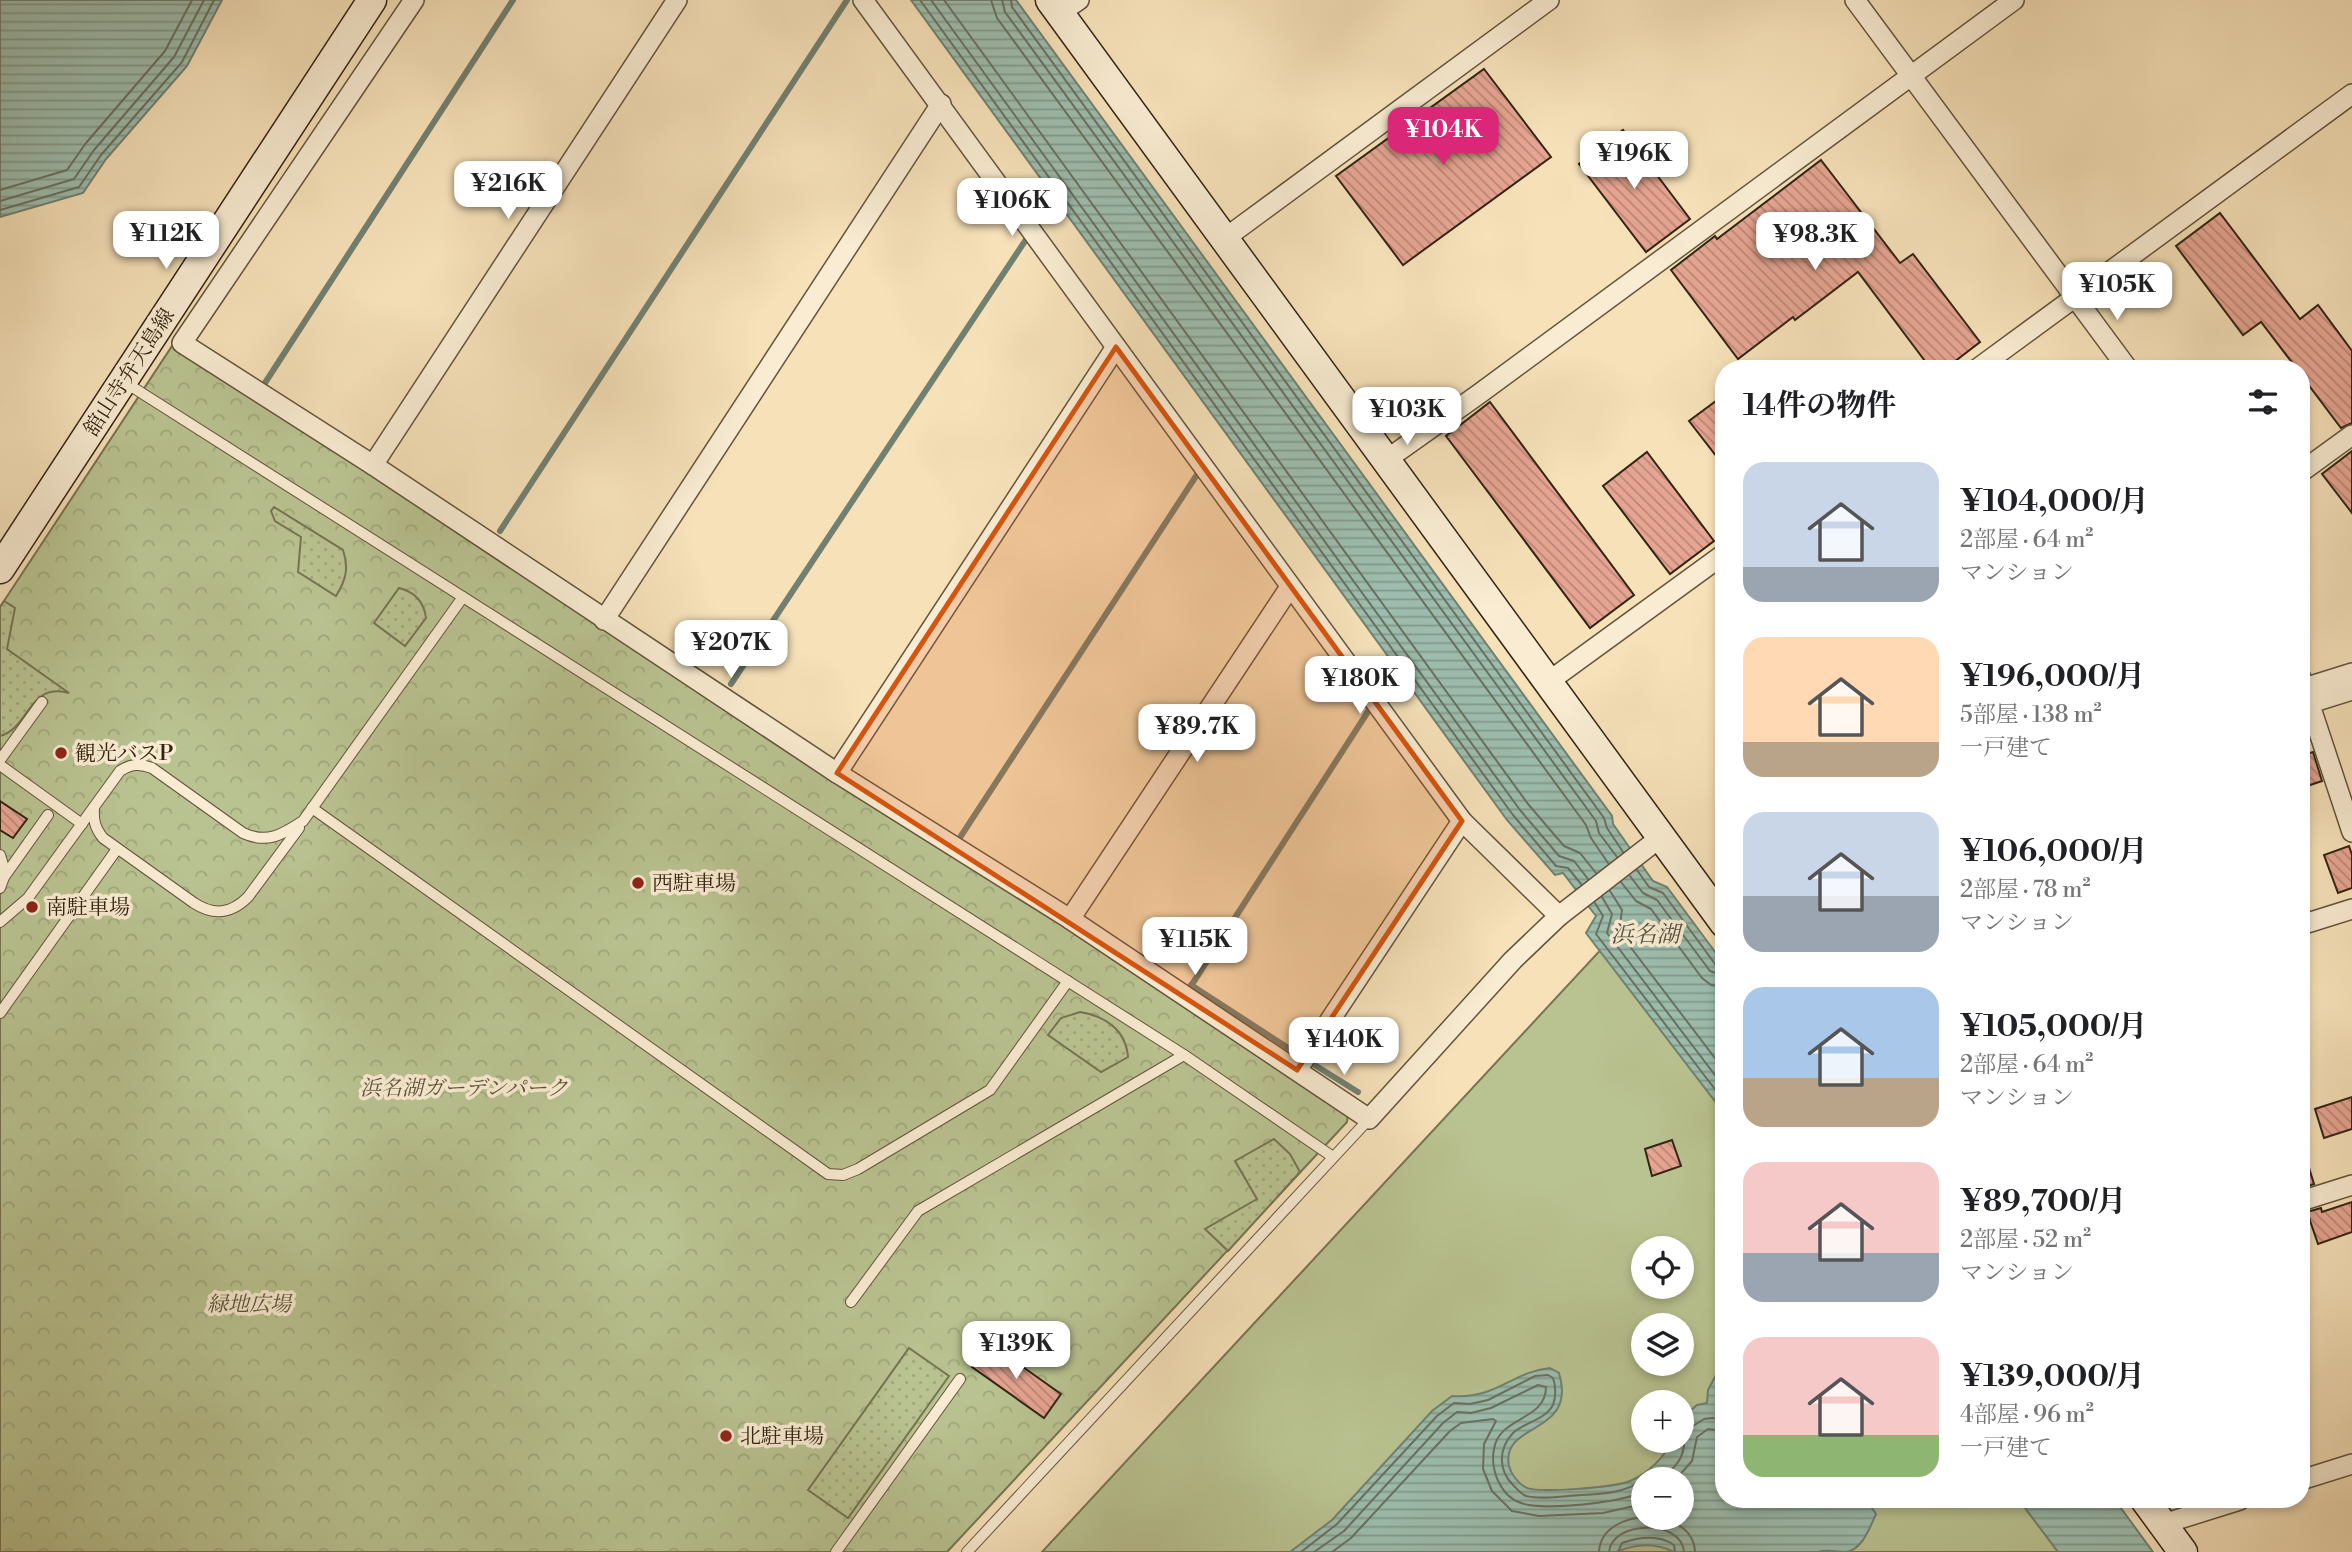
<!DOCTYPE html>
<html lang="ja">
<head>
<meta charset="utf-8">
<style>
	:root { --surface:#fff; --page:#f6f6f6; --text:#202124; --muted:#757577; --accent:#db2777 }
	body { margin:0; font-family:"Libre Bodoni","Noto Serif JP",serif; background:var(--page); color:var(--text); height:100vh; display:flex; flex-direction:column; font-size:26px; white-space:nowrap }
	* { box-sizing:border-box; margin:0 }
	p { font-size:23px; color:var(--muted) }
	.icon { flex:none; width:38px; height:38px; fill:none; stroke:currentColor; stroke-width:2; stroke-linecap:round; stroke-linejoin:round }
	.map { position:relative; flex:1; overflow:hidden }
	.drawer { position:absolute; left:1715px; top:360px; width:595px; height:1148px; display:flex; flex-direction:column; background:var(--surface); border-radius:28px; box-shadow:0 4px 10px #0003 }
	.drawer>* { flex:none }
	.tools { position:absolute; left:1631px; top:1236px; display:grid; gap:14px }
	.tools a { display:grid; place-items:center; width:63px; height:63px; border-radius:50%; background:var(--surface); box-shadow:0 4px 10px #0003; font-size:35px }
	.price { position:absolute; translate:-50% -60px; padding:0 16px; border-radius:14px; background:#fff; color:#222; font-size:23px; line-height:46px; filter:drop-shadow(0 2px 4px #0008) }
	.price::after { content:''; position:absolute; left:50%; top:42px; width:21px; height:16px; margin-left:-10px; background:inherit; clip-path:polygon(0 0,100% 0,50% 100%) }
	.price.active { background:var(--accent); color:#fff }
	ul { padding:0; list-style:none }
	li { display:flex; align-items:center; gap:21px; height:175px; padding:0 28px }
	li span { display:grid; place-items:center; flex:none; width:196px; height:140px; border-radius:21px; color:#555 }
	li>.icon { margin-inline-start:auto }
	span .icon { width:84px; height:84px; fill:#fffc; stroke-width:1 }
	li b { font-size:30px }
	h2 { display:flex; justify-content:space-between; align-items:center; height:84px; padding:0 28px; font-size:30px }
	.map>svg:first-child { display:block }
	.grass { fill:#b9c391; stroke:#767452; stroke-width:2; fill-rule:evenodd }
	.park { fill:url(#park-crowns); stroke:#767452; stroke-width:2 }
	.garden { fill:url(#garden-dots); stroke:#767452; stroke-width:2 }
	.water { fill:url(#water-rules); stroke:#728071; stroke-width:2; fill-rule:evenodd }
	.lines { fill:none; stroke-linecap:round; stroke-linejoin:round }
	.shore { stroke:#687161; stroke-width:2 }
	.stream { stroke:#728071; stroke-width:6 }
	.building { fill:url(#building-back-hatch); stroke:#322413; stroke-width:2 }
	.lane-casing { stroke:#63533c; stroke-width:12 }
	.street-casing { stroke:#63533c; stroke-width:22 }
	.secondary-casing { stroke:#322413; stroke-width:31 }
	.lane { stroke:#f9ecd2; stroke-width:10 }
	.street { stroke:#f9ecd2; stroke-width:19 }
	.secondary { stroke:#f9ecd2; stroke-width:28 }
	.marked { fill:#d6540d; fill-opacity:0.2; stroke:#d6540d; stroke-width:5; stroke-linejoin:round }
	.poi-dot { fill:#8f2418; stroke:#f9ecd2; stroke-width:2.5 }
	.labels { text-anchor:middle; stroke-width:7; stroke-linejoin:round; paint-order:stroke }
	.street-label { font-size:21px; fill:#322413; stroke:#f9ecd2 }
	.poi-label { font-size:21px; fill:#322413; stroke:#f9ecd2; text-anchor:start }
	.park-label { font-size:21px; font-style:italic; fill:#5a5439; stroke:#f9ecd2 }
	.water-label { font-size:23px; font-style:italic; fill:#525242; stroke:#f9ecd2 }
</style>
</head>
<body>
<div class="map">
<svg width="2352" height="1552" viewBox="0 0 2352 1552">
	<defs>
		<pattern id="park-crowns" width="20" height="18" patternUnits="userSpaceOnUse" patternTransform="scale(1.75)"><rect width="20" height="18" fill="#b9c391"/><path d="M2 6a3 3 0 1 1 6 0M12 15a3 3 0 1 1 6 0" fill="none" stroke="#a0a77c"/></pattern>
		<pattern id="garden-dots" width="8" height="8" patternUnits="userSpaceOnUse" patternTransform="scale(1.75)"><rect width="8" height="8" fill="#b9c391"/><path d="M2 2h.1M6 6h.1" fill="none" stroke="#a0a77c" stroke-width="1.8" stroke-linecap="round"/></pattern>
		<pattern id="water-rules" width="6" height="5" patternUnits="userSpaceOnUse" patternTransform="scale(1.75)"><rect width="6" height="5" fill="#9dbeaf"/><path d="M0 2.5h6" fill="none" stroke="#819a8d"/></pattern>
		<pattern id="building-back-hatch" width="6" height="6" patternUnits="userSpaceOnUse" patternTransform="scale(1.75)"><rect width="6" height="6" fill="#e6a592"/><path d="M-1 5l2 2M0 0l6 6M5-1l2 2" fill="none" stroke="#bb8676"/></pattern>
	</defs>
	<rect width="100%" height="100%" fill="#f6e1b9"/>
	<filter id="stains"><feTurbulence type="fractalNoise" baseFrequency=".00286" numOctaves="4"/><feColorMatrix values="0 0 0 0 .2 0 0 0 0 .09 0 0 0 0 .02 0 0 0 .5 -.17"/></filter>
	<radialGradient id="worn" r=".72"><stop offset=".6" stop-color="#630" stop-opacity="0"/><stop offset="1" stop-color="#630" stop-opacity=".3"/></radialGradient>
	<path class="grass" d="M1619,930L1724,1067V1500H2057L2097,1552H1042ZM1643,1248H1682V1286H1643ZM1643,1325H1682V1363H1643ZM1643,1402H1682V1440H1643ZM1643,1479H1682V1517H1643Z"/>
	<path class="park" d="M174,343L1348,1112L1347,1122L947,1552H0V607Z"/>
	<g class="garden">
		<path d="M274,507L343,550C349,568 346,580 336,596L298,572L301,537L275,521L271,511Z"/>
		<path d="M399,588C415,592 424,602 426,618L405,646L374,623Z"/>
		<path d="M4,601L15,608L7,649L69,693C28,682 30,728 0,736V607Z"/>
		<path d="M1080,1012C1105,1016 1126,1030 1128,1057L1101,1072L1048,1035L1061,1018Z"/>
		<path d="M1274,1139L1290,1154L1300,1172L1228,1251L1205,1229L1257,1199L1235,1161Z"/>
		<path d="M909,1348L949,1376L848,1518L808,1490Z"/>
	</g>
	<g class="water">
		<path d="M0,0H222L187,66L106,159L83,193L0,217Z"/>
		<path d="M911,0H1016L1612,816L1613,824L1653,881L1667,887L1724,964V1113L1586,933L1596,916L1563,873L1555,875L1507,820Z"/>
		<path d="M1550,1368L1559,1373C1578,1436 1500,1421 1509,1466C1511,1474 1518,1483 1525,1487C1536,1494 1617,1487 1630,1481C1647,1474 1666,1457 1671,1440H1682V1418L1697,1405L1707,1403L1708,1390L1717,1373L1724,1389L1720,1404L1724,1406V1500H1867L1876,1514C1870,1527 1862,1551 1845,1552C1835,1552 1828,1549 1818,1552H1674C1654,1542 1636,1544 1616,1552H1290L1332,1520L1432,1411L1452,1396C1498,1399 1511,1372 1550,1368ZM1643,1479H1682V1517H1643Z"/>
		<path d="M2019,1500H2115L2153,1552H2058Z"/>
	</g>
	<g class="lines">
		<g class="shore">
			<path d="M920,0L1513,815L1556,866L1568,868L1581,884"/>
			<path d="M931,0L1520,810L1559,856L1574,861L1588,879"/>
			<path d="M944,0L1528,804L1564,846L1580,853L1596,873"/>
			<path d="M991,0L997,18L1586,825L1591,838L1608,863"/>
			<path d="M1002,0L1005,12L1596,821L1599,833L1617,857"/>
			<path d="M1011,0L1012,7L1604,818L1607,828L1623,852"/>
			<path d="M0,190L67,170L86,143L165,51L192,0"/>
			<path d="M0,201L74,179L94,150L174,57L204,0"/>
			<path d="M0,210L79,187L101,155L182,62L214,0"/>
			<path d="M1637,870L1649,887L1663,893L1715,964L1724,967"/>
			<path d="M1630,876L1643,893L1657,900L1710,971L1724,976"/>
			<path d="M1621,882L1636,901L1651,909L1702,978L1711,985L1724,987"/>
			<path d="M1610,891L1622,910L1619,932L1724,1070"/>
			<path d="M1602,897L1612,914L1607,933L1724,1087"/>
			<path d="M1595,903L1603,916L1596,934L1724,1101"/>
			<path d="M1661,1479C1681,1463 1685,1455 1685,1431L1704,1419L1712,1418L1724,1420"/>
			<path d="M1676,1479L1692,1461L1697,1437L1708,1429L1724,1431"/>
			<path d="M1301,1552L1337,1524L1437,1416L1454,1403L1470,1404L1488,1400L1535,1376L1548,1375L1553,1378C1556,1386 1556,1397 1553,1405C1545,1420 1525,1422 1513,1433C1498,1449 1498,1471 1514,1486C1518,1490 1521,1494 1526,1496C1543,1500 1563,1496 1581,1495C1602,1494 1625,1493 1643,1480"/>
			<path d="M1314,1552L1344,1531L1443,1423L1457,1412L1471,1413L1491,1408L1538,1385L1546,1387C1546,1421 1499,1416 1494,1449C1490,1469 1500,1496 1521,1503C1542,1511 1625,1503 1643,1491"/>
			<path d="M1332,1552L1351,1538L1450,1431L1461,1423L1493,1419L1496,1421L1484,1444L1483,1469L1492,1491L1512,1511L1539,1516L1603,1513L1643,1504"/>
			<path d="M1599,1552C1601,1506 1693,1505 1695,1552"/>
			<path d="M1609,1552C1612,1520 1682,1519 1684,1552"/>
			<path d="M1618,1552L1622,1543C1639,1537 1658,1534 1674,1545L1675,1552"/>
		</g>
		<g class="stream">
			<path d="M263,386L513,0"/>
			<path d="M500,531L847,0"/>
			<path d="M731,684L1029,235"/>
			<path d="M961,836L1200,470"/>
			<path d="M1191,985L1299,1055"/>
			<path d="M1189,989L1371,707"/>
			<path d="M1313,1064L1358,1092"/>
		</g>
	</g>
	<g class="building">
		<path d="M1484,69L1551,157L1403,265L1336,176Z"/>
		<path d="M1623,130L1690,219L1646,252L1579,164Z"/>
		<path d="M1821,160L1900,263L1913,254L1980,342L1945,369H1931L1858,272L1795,320L1793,317L1738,359L1671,270L1715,236L1717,239Z"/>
		<path d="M2220,213L2300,319L2318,305L2352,351V423L2341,428L2301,375V369H2297L2261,322L2243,335L2176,246Z"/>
		<path d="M1724,395V466L1689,421Z"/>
		<path d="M1490,402L1634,595L1590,628L1446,436Z"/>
		<path d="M2352,451V513L2322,474Z"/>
		<path d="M1647,452L1714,541L1670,574L1603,486Z"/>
		<path d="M2313,752L2322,781L2301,788V756Z"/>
		<path d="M0,801L27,819L13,838L0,830Z"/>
		<path d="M2349,846L2352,855V888L2338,893L2324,855Z"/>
		<path d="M2352,1097V1129L2324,1138L2315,1109Z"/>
		<path d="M1672,1140L1681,1166L1652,1176L1645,1149Z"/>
		<path d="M2301,1155H2305L2314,1184L2301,1188Z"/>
		<path d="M2352,1202V1232L2318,1244L2307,1212L2321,1208L2322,1212Z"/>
		<path d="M989,1343L1061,1394L1044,1418L972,1367Z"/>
	</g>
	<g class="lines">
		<g class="lane-casing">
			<g id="lane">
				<path d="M126,383L1184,1055L1333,1157"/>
				<path d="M0,760L42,702"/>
				<path d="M0,765L82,824"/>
				<path d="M94,807C93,820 95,828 103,838L194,903C214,916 231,914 248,897L299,828"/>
				<path d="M312,808L828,1174L843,1175L858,1169L990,1090L1068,981"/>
				<path d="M0,855L4,868V877"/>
				<path d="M0,888L4,877L48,815"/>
				<path d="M0,922L28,898L120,771C131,764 139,763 152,768L243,833C267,844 282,835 303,821L463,597"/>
				<path d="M0,1013L117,849"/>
				<path d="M851,1302L918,1211L1184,1055"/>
				<path d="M836,1552L960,1379"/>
				<path d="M967,1552L1369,1119"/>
			</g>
		</g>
		<g class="street-casing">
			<g id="street">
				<path d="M414,0L182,343L373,465L837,773L1070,919L1369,1119L1513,960L1559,916L1661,837"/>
				<path d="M863,0L1462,821L1559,916"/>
				<path d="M1855,0L2128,369"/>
				<path d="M1060,13L1079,0"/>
				<path d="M1224,239L1549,0"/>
				<path d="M1977,369L2352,94"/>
				<path d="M1386,460L1479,394L2014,0"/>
				<path d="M373,465L677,0"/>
				<path d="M2301,472L2352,435"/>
				<path d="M604,620L941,104"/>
				<path d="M2301,678L2352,832"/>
				<path d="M1548,682L1724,554"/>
				<path d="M2304,688L2352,673"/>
				<path d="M2301,706L2352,690"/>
				<path d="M837,773L1116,347"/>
				<path d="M1070,919L1290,587"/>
				<path d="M2301,925L2352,909"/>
				<path d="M1297,1070L1462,821"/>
				<path d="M2301,1201L2352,1185"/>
				<path d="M2301,1480L2352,1464"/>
				<path d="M2163,1524L2240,1500"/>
			</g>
		</g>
		<g class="secondary-casing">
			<g id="secondary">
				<path d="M1050,0L1724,923"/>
				<path d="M0,569L372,0"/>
				<path d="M2145,1500L2183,1552"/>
			</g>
		</g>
		<use href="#lane" class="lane"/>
		<use href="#street" class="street"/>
		<use href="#secondary" class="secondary"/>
	</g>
	<path class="marked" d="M1116,347L1462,821L1297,1070L837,773Z"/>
	<g class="poi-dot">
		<circle cx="61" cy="753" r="7"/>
		<circle cx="638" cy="883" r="7"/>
		<circle cx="32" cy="907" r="7"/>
		<circle cx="726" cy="1436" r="7"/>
	</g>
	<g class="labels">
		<g class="street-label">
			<text transform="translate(129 372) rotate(-57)" y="7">舘山寺弁天島線</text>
		</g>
		<g class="poi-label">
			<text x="75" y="760">観光バスP</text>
			<text x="652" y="890">西駐車場</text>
			<text x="46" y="914">南駐車場</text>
			<text x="740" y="1443">北駐車場</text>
		</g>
		<g class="park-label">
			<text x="464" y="1095">浜名湖ガーデンパーク</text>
			<text x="249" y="1311">緑地広場</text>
		</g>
		<g class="water-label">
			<text x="1645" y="942">浜名湖</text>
		</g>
	</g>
	<rect width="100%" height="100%" filter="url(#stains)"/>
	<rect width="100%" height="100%" fill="url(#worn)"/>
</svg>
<div class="tools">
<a><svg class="icon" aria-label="locate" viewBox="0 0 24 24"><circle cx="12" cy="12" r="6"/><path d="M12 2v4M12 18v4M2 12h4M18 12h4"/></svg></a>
<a><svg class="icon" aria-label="layers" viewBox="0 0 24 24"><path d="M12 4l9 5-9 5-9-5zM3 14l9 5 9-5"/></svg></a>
<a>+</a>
<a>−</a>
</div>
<b class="price active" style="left:1443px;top:167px">¥104K</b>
<b class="price" style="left:1634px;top:191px">¥196K</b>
<b class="price" style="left:508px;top:221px">¥216K</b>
<b class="price" style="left:1012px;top:238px">¥106K</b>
<b class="price" style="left:166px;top:271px">¥112K</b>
<b class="price" style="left:1815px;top:272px">¥98.3K</b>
<b class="price" style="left:2117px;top:322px">¥105K</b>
<b class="price" style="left:1407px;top:447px">¥103K</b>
<b class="price" style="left:731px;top:680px">¥207K</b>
<b class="price" style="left:1360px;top:716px">¥180K</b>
<b class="price" style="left:1197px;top:764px">¥89.7K</b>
<b class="price" style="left:1195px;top:977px">¥115K</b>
<b class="price" style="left:1344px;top:1077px">¥140K</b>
<b class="price" style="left:1016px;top:1381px">¥139K</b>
<section class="drawer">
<h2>14件の物件<svg class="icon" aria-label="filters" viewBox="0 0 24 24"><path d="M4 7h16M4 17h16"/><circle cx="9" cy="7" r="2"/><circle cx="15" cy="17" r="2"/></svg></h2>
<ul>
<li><span style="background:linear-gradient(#c9d6e8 75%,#9aa5b1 0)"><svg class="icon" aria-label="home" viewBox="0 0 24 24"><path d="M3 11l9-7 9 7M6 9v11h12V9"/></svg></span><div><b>¥104,000/月</b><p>2部屋 · 64 m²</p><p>マンション</p></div></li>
<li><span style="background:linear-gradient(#ffd9b3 75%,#b9a48a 0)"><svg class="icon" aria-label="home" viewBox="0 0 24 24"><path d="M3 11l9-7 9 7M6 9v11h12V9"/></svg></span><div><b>¥196,000/月</b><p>5部屋 · 138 m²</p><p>一戸建て</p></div></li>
<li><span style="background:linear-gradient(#c9d6e8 60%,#9aa5b1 0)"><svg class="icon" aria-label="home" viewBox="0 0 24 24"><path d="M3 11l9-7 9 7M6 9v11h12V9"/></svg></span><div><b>¥106,000/月</b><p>2部屋 · 78 m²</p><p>マンション</p></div></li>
<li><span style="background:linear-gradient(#a9c7e8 65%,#b9a48a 0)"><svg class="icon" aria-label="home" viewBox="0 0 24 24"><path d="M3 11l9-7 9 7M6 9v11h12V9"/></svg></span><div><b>¥105,000/月</b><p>2部屋 · 64 m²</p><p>マンション</p></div></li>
<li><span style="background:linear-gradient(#f6c9c9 65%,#9aa5b1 0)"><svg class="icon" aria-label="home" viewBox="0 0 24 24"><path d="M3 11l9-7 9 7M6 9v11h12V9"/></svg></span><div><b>¥89,700/月</b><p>2部屋 · 52 m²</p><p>マンション</p></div></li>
<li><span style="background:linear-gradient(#f6c9c9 70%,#8fb573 0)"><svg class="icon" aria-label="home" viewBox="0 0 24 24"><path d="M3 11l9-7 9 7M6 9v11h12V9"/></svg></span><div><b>¥139,000/月</b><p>4部屋 · 96 m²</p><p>一戸建て</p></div></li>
</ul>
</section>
</div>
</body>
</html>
